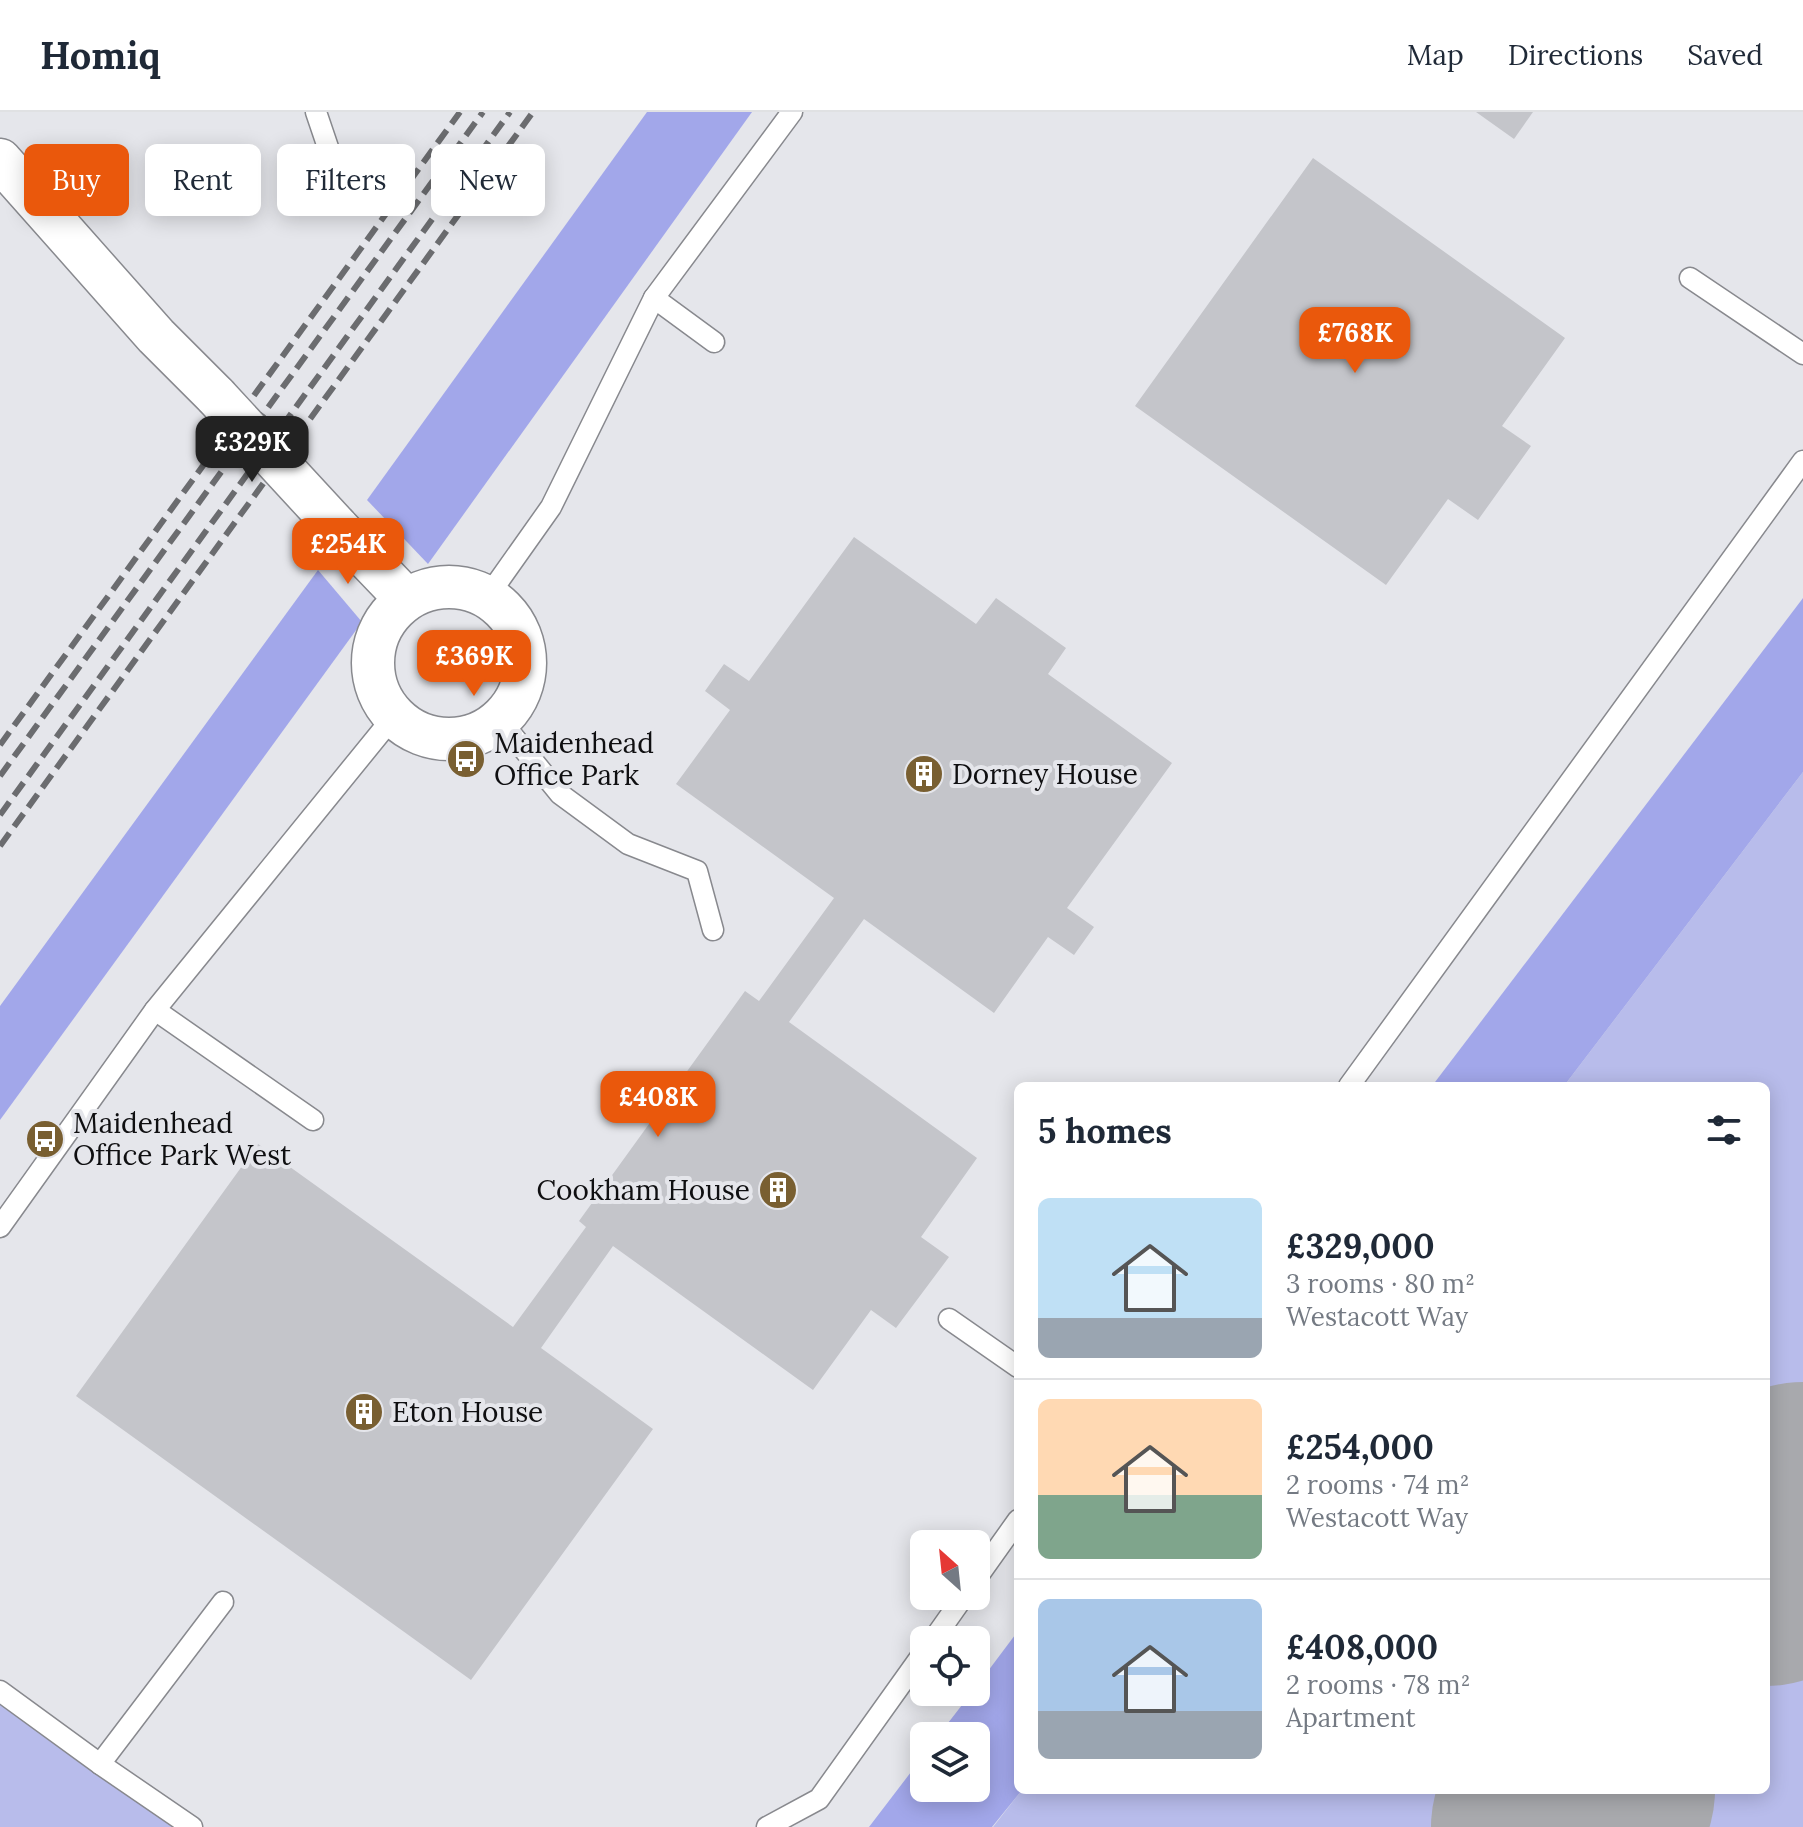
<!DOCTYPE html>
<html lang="en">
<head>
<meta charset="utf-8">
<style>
	:root { --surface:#fff; --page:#f6f6f7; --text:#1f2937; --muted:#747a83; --line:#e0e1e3; --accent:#ea580c }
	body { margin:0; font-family:Lora,serif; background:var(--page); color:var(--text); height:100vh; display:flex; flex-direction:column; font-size:30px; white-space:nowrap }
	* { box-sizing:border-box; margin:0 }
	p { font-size:26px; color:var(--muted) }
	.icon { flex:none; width:44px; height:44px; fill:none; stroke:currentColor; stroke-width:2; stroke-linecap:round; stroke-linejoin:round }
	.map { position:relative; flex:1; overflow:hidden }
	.side { position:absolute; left:1014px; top:970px; width:756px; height:712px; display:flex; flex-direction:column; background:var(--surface); border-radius:12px; box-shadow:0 4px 20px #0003 }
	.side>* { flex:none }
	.banner { position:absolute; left:24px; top:32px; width:760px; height:72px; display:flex; gap:16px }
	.needle { width:52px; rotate:333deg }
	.tools { position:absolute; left:910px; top:1418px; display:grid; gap:16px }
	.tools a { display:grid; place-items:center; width:80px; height:80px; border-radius:12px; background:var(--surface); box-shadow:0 4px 20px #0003; font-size:40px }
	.price { position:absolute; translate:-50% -68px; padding:0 18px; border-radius:16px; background:var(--accent); color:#fff; font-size:26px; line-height:52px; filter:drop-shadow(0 2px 4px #0008) }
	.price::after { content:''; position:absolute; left:50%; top:48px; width:24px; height:18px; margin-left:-12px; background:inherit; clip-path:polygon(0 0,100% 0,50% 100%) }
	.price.current { background:#222; color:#fff }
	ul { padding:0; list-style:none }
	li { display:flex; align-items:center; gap:24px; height:200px; padding:0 24px }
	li+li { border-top:2px solid var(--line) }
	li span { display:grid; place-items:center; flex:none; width:224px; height:160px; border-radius:12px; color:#555 }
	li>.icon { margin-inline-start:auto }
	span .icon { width:96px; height:96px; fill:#fffc; stroke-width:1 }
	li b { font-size:34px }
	h2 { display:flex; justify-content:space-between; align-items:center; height:96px; padding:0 24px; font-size:34px }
	.pill { padding:0 28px; border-radius:12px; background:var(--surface); box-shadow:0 4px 20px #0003; font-size:28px; line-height:72px }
	.pill.current { background:var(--accent); color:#fff }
	header { display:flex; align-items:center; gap:48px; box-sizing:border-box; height:112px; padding:0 40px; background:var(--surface); border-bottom:2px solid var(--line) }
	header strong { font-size:38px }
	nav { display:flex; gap:44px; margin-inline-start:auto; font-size:28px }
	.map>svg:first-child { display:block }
	.green { fill:#b8bceb }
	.forest { fill:#a2a7ea }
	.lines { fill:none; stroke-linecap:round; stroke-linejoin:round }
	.runway { stroke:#a8a9ad; stroke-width:256 }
	.building { fill:#c4c5ca }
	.service-casing { stroke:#88898e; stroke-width:23 }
	.minor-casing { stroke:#88898e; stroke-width:45 }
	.service { stroke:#fff; stroke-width:20 }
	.minor { stroke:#fff; stroke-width:42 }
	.rail { stroke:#6b6c6f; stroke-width:6; stroke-dasharray:16 8; stroke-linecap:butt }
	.minor-bridge-casing { stroke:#88898e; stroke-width:45; stroke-linecap:butt }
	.minor-bridge { stroke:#fff; stroke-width:42 }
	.labels { text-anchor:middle; stroke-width:8; stroke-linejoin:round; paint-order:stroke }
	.poi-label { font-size:28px; fill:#0f0f11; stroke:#e5e6eb; text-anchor:start }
</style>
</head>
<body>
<header>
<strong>Homiq</strong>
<nav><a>Map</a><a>Directions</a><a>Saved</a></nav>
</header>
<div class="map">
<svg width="1803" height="1715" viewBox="0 0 1803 1715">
	<rect width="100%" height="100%" fill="#e5e6eb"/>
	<g class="green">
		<path d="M1803,660V1715H993L1022,1678H1766V974H1564Z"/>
		<path d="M0,1592L174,1715H0Z"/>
	</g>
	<g class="forest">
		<path d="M647,0H752L428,452L367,388Z"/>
		<path d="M318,458L362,510L0,1008V894Z"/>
		<path d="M1803,486V660L1564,974H1432Z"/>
		<path d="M1018,1519V1678H1022L992,1715H869L924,1643V1676H976V1624H938L972,1580H976V1575Z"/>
	</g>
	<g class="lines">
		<g class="runway">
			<path d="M1766,1446L1803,1398"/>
			<path d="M1559,1715L1587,1678"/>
		</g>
	</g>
	<g class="building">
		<path d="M1476,0H1533L1514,27Z"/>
		<path d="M1313,46L1565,226L1502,314L1531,334L1478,408L1448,387L1386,473L1135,294Z"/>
		<path d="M854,425L976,512L996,486L1066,536L1048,562L1172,651L1067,796L1094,815L1074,843L1048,825L994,901L864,807L789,910L977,1046L921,1125L949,1145L896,1216L871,1198L813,1278L613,1134L541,1236L653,1317L471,1568L76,1284L258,1032L513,1215L586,1115L579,1109L745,879L759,889L834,786L676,672L730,598L705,579L724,552L749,569Z"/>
	</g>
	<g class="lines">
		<g class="service-casing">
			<g id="service">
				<path d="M316,0L336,59"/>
				<path d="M1690,166L1803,242"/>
				<path d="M654,186L714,230"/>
				<path d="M488,484L551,395L654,186L792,0"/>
				<path d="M500,608L560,682L628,732L697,759L713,818"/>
				<path d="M155,898L313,1008"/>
				<path d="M1349,974L1803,349"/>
				<path d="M0,1115L155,898L394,604"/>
				<path d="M949,1207L1018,1255"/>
				<path d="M976,1467L1018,1408"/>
				<path d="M933,1528L964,1484"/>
				<path d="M0,1579L100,1652L192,1715"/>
				<path d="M100,1652L223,1490"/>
				<path d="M767,1715L819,1687L924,1540"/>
			</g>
		</g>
		<g class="minor-casing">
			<g id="minor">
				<path d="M0,48L156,224L216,284"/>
				<path d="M337,415L406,487"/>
				<circle cx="449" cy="551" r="76"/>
			</g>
		</g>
		<use href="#service" class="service"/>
		<use href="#minor" class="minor"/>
		<g class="rail">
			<path d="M0,633L460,0"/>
			<path d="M0,664L483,0"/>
			<path d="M0,703L510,0"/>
			<path d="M0,734L533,0"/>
		</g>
		<g class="minor-bridge-casing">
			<path id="minor-bridge" d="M216,284L337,415"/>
		</g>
		<use href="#minor-bridge" class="minor-bridge"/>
	</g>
	<defs>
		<g id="bus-disc" transform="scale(2)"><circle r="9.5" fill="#795f31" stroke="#e5e6eb"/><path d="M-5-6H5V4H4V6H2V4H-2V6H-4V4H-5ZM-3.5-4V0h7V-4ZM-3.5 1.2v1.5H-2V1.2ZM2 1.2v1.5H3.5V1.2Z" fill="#fff"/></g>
		<g id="building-disc" transform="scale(2)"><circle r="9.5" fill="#795f31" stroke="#e5e6eb"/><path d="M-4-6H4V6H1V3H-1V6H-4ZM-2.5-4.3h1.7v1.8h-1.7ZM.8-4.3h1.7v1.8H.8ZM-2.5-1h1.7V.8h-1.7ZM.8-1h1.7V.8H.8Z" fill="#fff"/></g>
	</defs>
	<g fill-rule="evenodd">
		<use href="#bus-disc" x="466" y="647"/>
		<use href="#building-disc" x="924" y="662"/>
		<use href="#bus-disc" x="45" y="1027"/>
		<use href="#building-disc" x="778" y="1078"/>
		<use href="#building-disc" x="364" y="1300"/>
	</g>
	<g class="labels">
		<g class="poi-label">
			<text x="494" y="641">Maidenhead<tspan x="494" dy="32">Office Park</tspan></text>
			<text x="952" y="672">Dorney House</text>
			<text x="73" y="1021">Maidenhead<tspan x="73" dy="32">Office Park West</tspan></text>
			<text x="750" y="1088" text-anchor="end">Cookham House</text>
			<text x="392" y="1310">Eton House</text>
		</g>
	</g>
</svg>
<div class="tools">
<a><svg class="needle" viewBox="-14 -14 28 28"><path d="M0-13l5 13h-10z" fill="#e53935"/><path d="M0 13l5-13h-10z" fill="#747a83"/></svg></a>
<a><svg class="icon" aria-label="locate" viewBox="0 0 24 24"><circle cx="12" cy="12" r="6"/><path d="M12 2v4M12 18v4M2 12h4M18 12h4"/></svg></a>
<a><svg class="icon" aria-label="layers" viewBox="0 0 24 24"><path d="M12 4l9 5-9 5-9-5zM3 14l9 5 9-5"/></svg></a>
</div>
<b class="price" style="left:1355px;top:263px">£768K</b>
<b class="price current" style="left:252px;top:372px">£329K</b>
<b class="price" style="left:348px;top:474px">£254K</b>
<b class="price" style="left:474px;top:586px">£369K</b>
<b class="price" style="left:658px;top:1027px">£408K</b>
<div class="banner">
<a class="pill current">Buy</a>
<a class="pill">Rent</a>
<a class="pill">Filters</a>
<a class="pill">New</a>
</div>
<section class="side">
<h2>5 homes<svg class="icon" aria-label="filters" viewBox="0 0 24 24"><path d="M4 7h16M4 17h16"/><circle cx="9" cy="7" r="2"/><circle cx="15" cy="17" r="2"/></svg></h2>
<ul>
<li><span style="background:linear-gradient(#bfe0f5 75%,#9aa5b1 0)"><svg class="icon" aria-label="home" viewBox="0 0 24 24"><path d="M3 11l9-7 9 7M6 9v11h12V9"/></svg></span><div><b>£329,000</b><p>3 rooms · 80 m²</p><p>Westacott Way</p></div></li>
<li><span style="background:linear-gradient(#ffd9b3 60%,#7fa58c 0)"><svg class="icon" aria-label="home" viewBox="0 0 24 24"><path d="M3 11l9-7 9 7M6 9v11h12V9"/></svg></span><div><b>£254,000</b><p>2 rooms · 74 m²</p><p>Westacott Way</p></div></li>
<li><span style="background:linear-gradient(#a9c7e8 70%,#9aa5b1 0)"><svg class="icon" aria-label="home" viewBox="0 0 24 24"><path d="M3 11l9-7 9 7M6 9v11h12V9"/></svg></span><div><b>£408,000</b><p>2 rooms · 78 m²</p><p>Apartment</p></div></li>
</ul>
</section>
</div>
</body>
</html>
